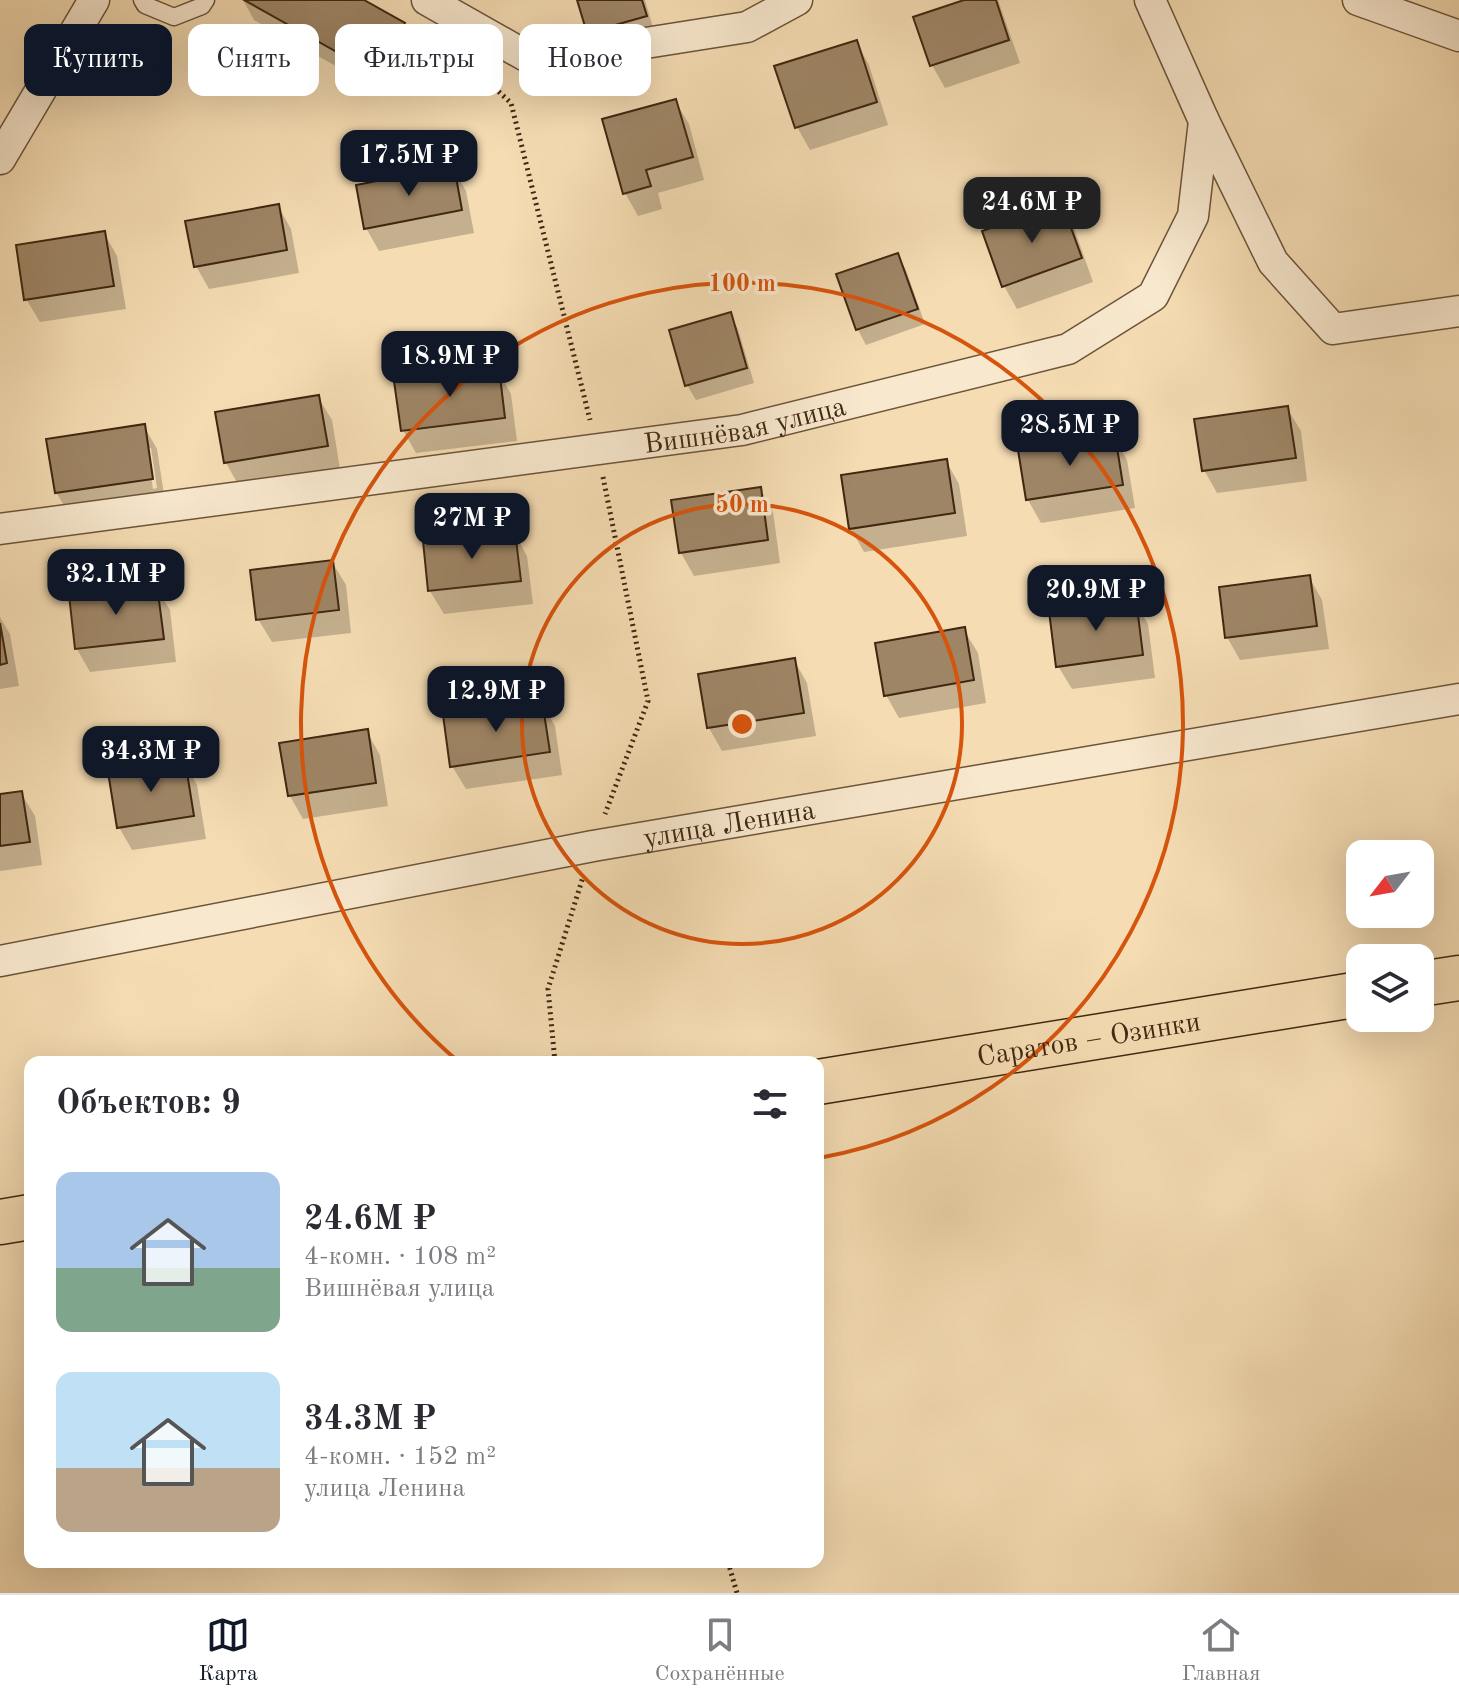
<!DOCTYPE html>
<html lang="ru">
<head>
<meta charset="utf-8">
<style>
	:root { --surface:#fff; --page:#f2f2f3; --text:#2b2b33; --muted:#7c7c81; --line:#e1e1e2; --accent:#111827 }
	body { margin:0; font-family:"Old Standard TT",serif; background:var(--page); color:var(--text); height:100vh; display:flex; flex-direction:column; font-size:30px; white-space:nowrap }
	* { box-sizing:border-box; margin:0 }
	p { font-size:26px; color:var(--muted) }
	.icon { flex:none; width:44px; height:44px; fill:none; stroke:currentColor; stroke-width:2; stroke-linecap:round; stroke-linejoin:round }
	.map { position:relative; flex:1; overflow:hidden }
	.side { position:absolute; left:24px; top:1056px; width:800px; height:512px; display:flex; flex-direction:column; background:var(--surface); border-radius:16px; box-shadow:0 8px 32px #0002 }
	.side>* { flex:none }
	.banner { position:absolute; left:24px; top:24px; width:800px; height:72px; display:flex; gap:16px }
	.needle { width:52px; rotate:239deg }
	.controls { position:absolute; left:1346px; top:840px; display:grid; gap:16px }
	.controls a { display:grid; place-items:center; width:88px; height:88px; border-radius:16px; background:var(--surface); box-shadow:0 8px 32px #0002; font-size:40px }
	.price { position:absolute; translate:-50% -68px; padding:0 18px; border-radius:16px; background:var(--accent); color:#fff; font-size:26px; line-height:52px; filter:drop-shadow(0 2px 4px #0008) }
	.price::after { content:''; position:absolute; left:50%; top:48px; width:24px; height:18px; margin-left:-12px; background:inherit; clip-path:polygon(0 0,100% 0,50% 100%) }
	.price.current { background:#222; color:#fff }
	ul { padding:0; list-style:none }
	li { display:flex; align-items:center; gap:24px; height:200px; padding:0 32px }
	li span { display:grid; place-items:center; flex:none; width:224px; height:160px; border-radius:16px; color:#555 }
	li>.icon { margin-inline-start:auto }
	span .icon { width:96px; height:96px; fill:#fffc; stroke-width:1 }
	li b { font-size:34px }
	h2 { display:flex; justify-content:space-between; align-items:center; height:96px; padding:0 32px; font-size:34px }
	.chip { padding:0 28px; border-radius:16px; background:var(--surface); box-shadow:0 8px 32px #0002; font-size:28px; line-height:72px }
	.chip.current { background:var(--accent); color:#fff }
	.tabs { display:flex; justify-content:space-around; align-items:center; height:112px; border-top:2px solid var(--line); background:var(--surface); font-size:22px; color:var(--muted) }
	.tabs a { display:grid; justify-items:center; gap:4px }
	.tabs .current { color:var(--accent) }
	.map>svg:first-child { display:block }
	.shadow { fill:#0003; fill-rule:evenodd }
	.building { fill:#9e8565; stroke:#3f2710; stroke-width:2 }
	.lines { fill:none; stroke-linecap:round; stroke-linejoin:round }
	.lane-casing { stroke:#6c5439; stroke-width:19 }
	.street-casing { stroke:#6c5439; stroke-width:33 }
	.highway-casing { stroke:#3f2710; stroke-width:47 }
	.path { stroke:#3f2710; stroke-width:5; stroke-dasharray:2 4; stroke-linecap:butt }
	.lane { stroke:#f8e8ce; stroke-width:16 }
	.street { stroke:#f8e8ce; stroke-width:30 }
	.highway { stroke:#f5dcb3; stroke-width:44 }
	.ring { fill:none; stroke:#d7540c; stroke-width:4 }
	.labels { text-anchor:middle; stroke-width:7; stroke-linejoin:round; paint-order:stroke }
	.street-label { font-size:28px; fill:#3f2710; stroke:#f8e8ce }
	.centre { fill:#d7540c; stroke:#f8e8ce; stroke-width:4 }
	.ring-label { font-size:24px; text-anchor:middle; font-weight:bold; fill:#d7540c; stroke:#f8e8ce; stroke-width:7; stroke-linejoin:round; paint-order:stroke }
</style>
</head>
<body>
<div class="map">
<svg width="1459" height="1593" viewBox="0 0 1459 1593">
	<rect width="100%" height="100%" fill="#f5dcb3"/>
	<filter id="stains"><feTurbulence type="fractalNoise" baseFrequency=".0025" numOctaves="4"/><feColorMatrix values="0 0 0 0 .2 0 0 0 0 .09 0 0 0 0 .02 0 0 0 .5 -.17"/></filter>
	<radialGradient id="worn" r=".72"><stop offset=".6" stop-color="#630" stop-opacity="0"/><stop offset="1" stop-color="#630" stop-opacity=".3"/></radialGradient>
	<g class="shadow">
		<path d="M243,0H360L403,24L417,47L389,96L254,20Z"/>
		<path d="M579,0H645L654,31L597,47L588,32Z"/>
		<path d="M970,0H998L1020,63L945,88L932,65Z"/>
		<path d="M856,42L869,65L888,125L810,150L797,127Z"/>
		<path d="M675,101L689,124L704,180L658,193L662,209L638,216L625,193Z"/>
		<path d="M453,168L466,191L474,233L379,251L366,228Z"/>
		<path d="M1061,205L1074,228L1093,282L1017,309L1004,286Z"/>
		<path d="M278,206L291,229L299,273L209,289L196,266Z"/>
		<path d="M104,233L117,256L126,309L40,322L26,299Z"/>
		<path d="M897,255L906,270L925,324L866,345L858,330L839,276Z"/>
		<path d="M730,314L738,329L754,383L696,400L687,385Z"/>
		<path d="M497,370L511,394L517,441L416,453L403,430Z"/>
		<path d="M318,397L332,420L340,469L239,486L226,463Z"/>
		<path d="M1287,408L1301,431L1307,481L1217,493L1204,470Z"/>
		<path d="M144,426L157,449L165,501L70,516L56,492ZM147,448H151L157,488L153,489Z"/>
		<path d="M1114,437L1127,460L1135,508L1041,523L1028,500L1020,451Z"/>
		<path d="M946,461L959,484L967,536L864,552L851,529Z"/>
		<path d="M760,489L773,512L780,563L694,576L681,553L674,502Z"/>
		<path d="M514,533L527,556L533,604L444,614L430,591L425,543Z"/>
		<path d="M332,562L346,585L351,633L272,642L258,619Z"/>
		<path d="M1309,577L1322,600L1329,649L1240,660L1227,637Z"/>
		<path d="M156,587L170,610L176,662L90,672L77,649Z"/>
		<path d="M1134,601L1148,624L1155,678L1072,689L1058,666Z"/>
		<path d="M0,617L10,634L19,686L0,689Z"/>
		<path d="M964,630L978,653L986,703L899,718L886,695Z"/>
		<path d="M794,660L807,683L816,736L722,751L709,728Z"/>
		<path d="M541,702L555,726L562,775L466,789L452,766Z"/>
		<path d="M367,732L380,755L388,806L303,819L290,796Z"/>
		<path d="M184,762L197,785L206,839L132,850L119,827Z"/>
		<path d="M21,793L35,816L42,865L0,871V796Z"/>
	</g>
	<g class="building">
		<path d="M244,0H364L405,23L376,74Z"/>
		<path d="M577,0H642L647,16L587,33Z"/>
		<path d="M964,0H996L1009,40L930,66L913,17Z"/>
		<path d="M857,40L877,102L795,128L774,66Z"/>
		<path d="M676,99L693,157L646,170L651,186L623,194L602,119Z"/>
		<path d="M454,166L462,210L364,229L356,185Z"/>
		<path d="M1062,203L1082,258L1002,287L982,231Z"/>
		<path d="M279,204L287,250L194,267L185,221Z"/>
		<path d="M105,231L114,286L24,300L16,245Z"/>
		<path d="M898,253L918,309L856,330L836,274Z"/>
		<path d="M731,312L747,368L685,386L669,330Z"/>
		<path d="M499,368L505,418L401,431L394,381Z"/>
		<path d="M319,395L328,446L224,463L215,412Z"/>
		<path d="M1288,406L1296,458L1202,471L1194,419Z"/>
		<path d="M145,424L153,479L55,493L46,439Z"/>
		<path d="M1115,435L1123,485L1026,500L1018,450Z"/>
		<path d="M947,459L955,513L849,529L841,475Z"/>
		<path d="M761,487L768,540L679,553L671,500Z"/>
		<path d="M515,531L521,581L428,591L423,541Z"/>
		<path d="M333,560L339,610L256,620L250,570Z"/>
		<path d="M1310,575L1317,626L1225,638L1219,587Z"/>
		<path d="M157,585L164,639L75,649L69,595Z"/>
		<path d="M1136,599L1143,655L1056,667L1049,611Z"/>
		<path d="M0,623L7,663L0,665Z"/>
		<path d="M965,627L974,680L884,696L875,643Z"/>
		<path d="M795,658L804,713L707,728L698,674Z"/>
		<path d="M542,700L550,752L450,767L443,715Z"/>
		<path d="M368,729L376,783L288,796L279,743Z"/>
		<path d="M185,760L194,816L117,828L108,772Z"/>
		<path d="M22,791L30,842L0,846V794Z"/>
	</g>
	<g class="lines">
		<g class="lane-casing">
			<path id="lane" d="M142,0L145,5L174,17L202,6L206,0"/>
		</g>
		<g class="street-casing">
			<g id="street">
				<path d="M427,0L526,56L595,51L747,27L797,0"/>
				<path d="M1358,0L1459,36"/>
				<path d="M1204,121L1273,262L1333,329L1459,311"/>
				<path d="M0,159L94,0"/>
				<path id="s1" d="M0,529L742,430L1068,349L1153,296L1193,216L1204,121L1150,0"/>
				<path id="s2" d="M0,961L593,846L1459,699"/>
			</g>
		</g>
		<g class="highway-casing">
			<g id="highway">
				<path d="M1420,984L1459,978"/>
				<path id="s3" d="M818,1082L1360,994"/>
				<path d="M0,1222L30,1217"/>
			</g>
		</g>
		<g class="path">
			<path d="M459,55L511,103L590,420"/>
			<path d="M603,477L648,701L605,814"/>
			<path d="M555,1062L548,989L583,877"/>
			<path d="M728,1562L737,1593"/>
		</g>
		<use href="#lane" class="lane"/>
		<use href="#street" class="street"/>
		<use href="#highway" class="highway"/>
	</g>
	<g class="ring">
		<circle cx="742" cy="724" r="220"/>
		<path d="M459 1062A441 441 0 1 1 819 1158"/>
	</g>
	<g class="labels">
		<g class="street-label">
			<text dy="10" stroke="none"><textPath href="#s1" startOffset="752">Вишнёвая улица</textPath></text>
			<text dy="10" stroke="none"><textPath href="#s2" startOffset="742">улица Ленина</textPath></text>
			<text dy="10" stroke="none"><textPath href="#s3" startOffset="274">Саратов – Озинки</textPath></text>
		</g>
	</g>
	<circle cx="742" cy="724" r="12" class="centre"/>
	<g class="ring-label">
		<text x="742" y="291">100 m</text>
		<text x="742" y="512">50 m</text>
	</g>
	<rect width="100%" height="100%" filter="url(#stains)"/>
	<rect width="100%" height="100%" fill="url(#worn)"/>
</svg>
<div class="controls">
<a><svg class="needle" viewBox="-14 -14 28 28"><path d="M0-13l5 13h-10z" fill="#e53935"/><path d="M0 13l5-13h-10z" fill="#7c7c81"/></svg></a>
<a><svg class="icon" aria-label="layers" viewBox="0 0 24 24"><path d="M12 4l9 5-9 5-9-5zM3 14l9 5 9-5"/></svg></a>
</div>
<b class="price" style="left:409px;top:198px">17.5M ₽</b>
<b class="price current" style="left:1032px;top:245px">24.6M ₽</b>
<b class="price" style="left:450px;top:399px">18.9M ₽</b>
<b class="price" style="left:1070px;top:468px">28.5M ₽</b>
<b class="price" style="left:472px;top:561px">27M ₽</b>
<b class="price" style="left:116px;top:617px">32.1M ₽</b>
<b class="price" style="left:1096px;top:633px">20.9M ₽</b>
<b class="price" style="left:496px;top:734px">12.9M ₽</b>
<b class="price" style="left:151px;top:794px">34.3M ₽</b>
<div class="banner">
<a class="chip current">Купить</a>
<a class="chip">Снять</a>
<a class="chip">Фильтры</a>
<a class="chip">Новое</a>
</div>
<section class="side">
<h2>Объектов: 9<svg class="icon" aria-label="filters" viewBox="0 0 24 24"><path d="M4 7h16M4 17h16"/><circle cx="9" cy="7" r="2"/><circle cx="15" cy="17" r="2"/></svg></h2>
<ul>
<li><span style="background:linear-gradient(#a9c7e8 60%,#7fa58c 0)"><svg class="icon" aria-label="home" viewBox="0 0 24 24"><path d="M3 11l9-7 9 7M6 9v11h12V9"/></svg></span><div><b>24.6M ₽</b><p>4-комн. · 108 m²</p><p>Вишнёвая улица</p></div></li>
<li><span style="background:linear-gradient(#bfe0f5 60%,#b9a48a 0)"><svg class="icon" aria-label="home" viewBox="0 0 24 24"><path d="M3 11l9-7 9 7M6 9v11h12V9"/></svg></span><div><b>34.3M ₽</b><p>4-комн. · 152 m²</p><p>улица Ленина</p></div></li>
</ul>
</section>
</div>
<nav class="tabs">
<a class="current"><svg class="icon" aria-label="map" viewBox="0 0 24 24"><path d="M3 6l6-2 6 2 6-2v14l-6 2-6-2-6 2zM9 4v14M15 6v14"/></svg>Карта</a>
<a><svg class="icon" aria-label="saved" viewBox="0 0 24 24"><path d="M7 4h10v16l-5-4-5 4z"/></svg>Сохранённые</a>
<a><svg class="icon" aria-label="home" viewBox="0 0 24 24"><path d="M3 11l9-7 9 7M6 9v11h12V9"/></svg>Главная</a>
</nav>
</body>
</html>
